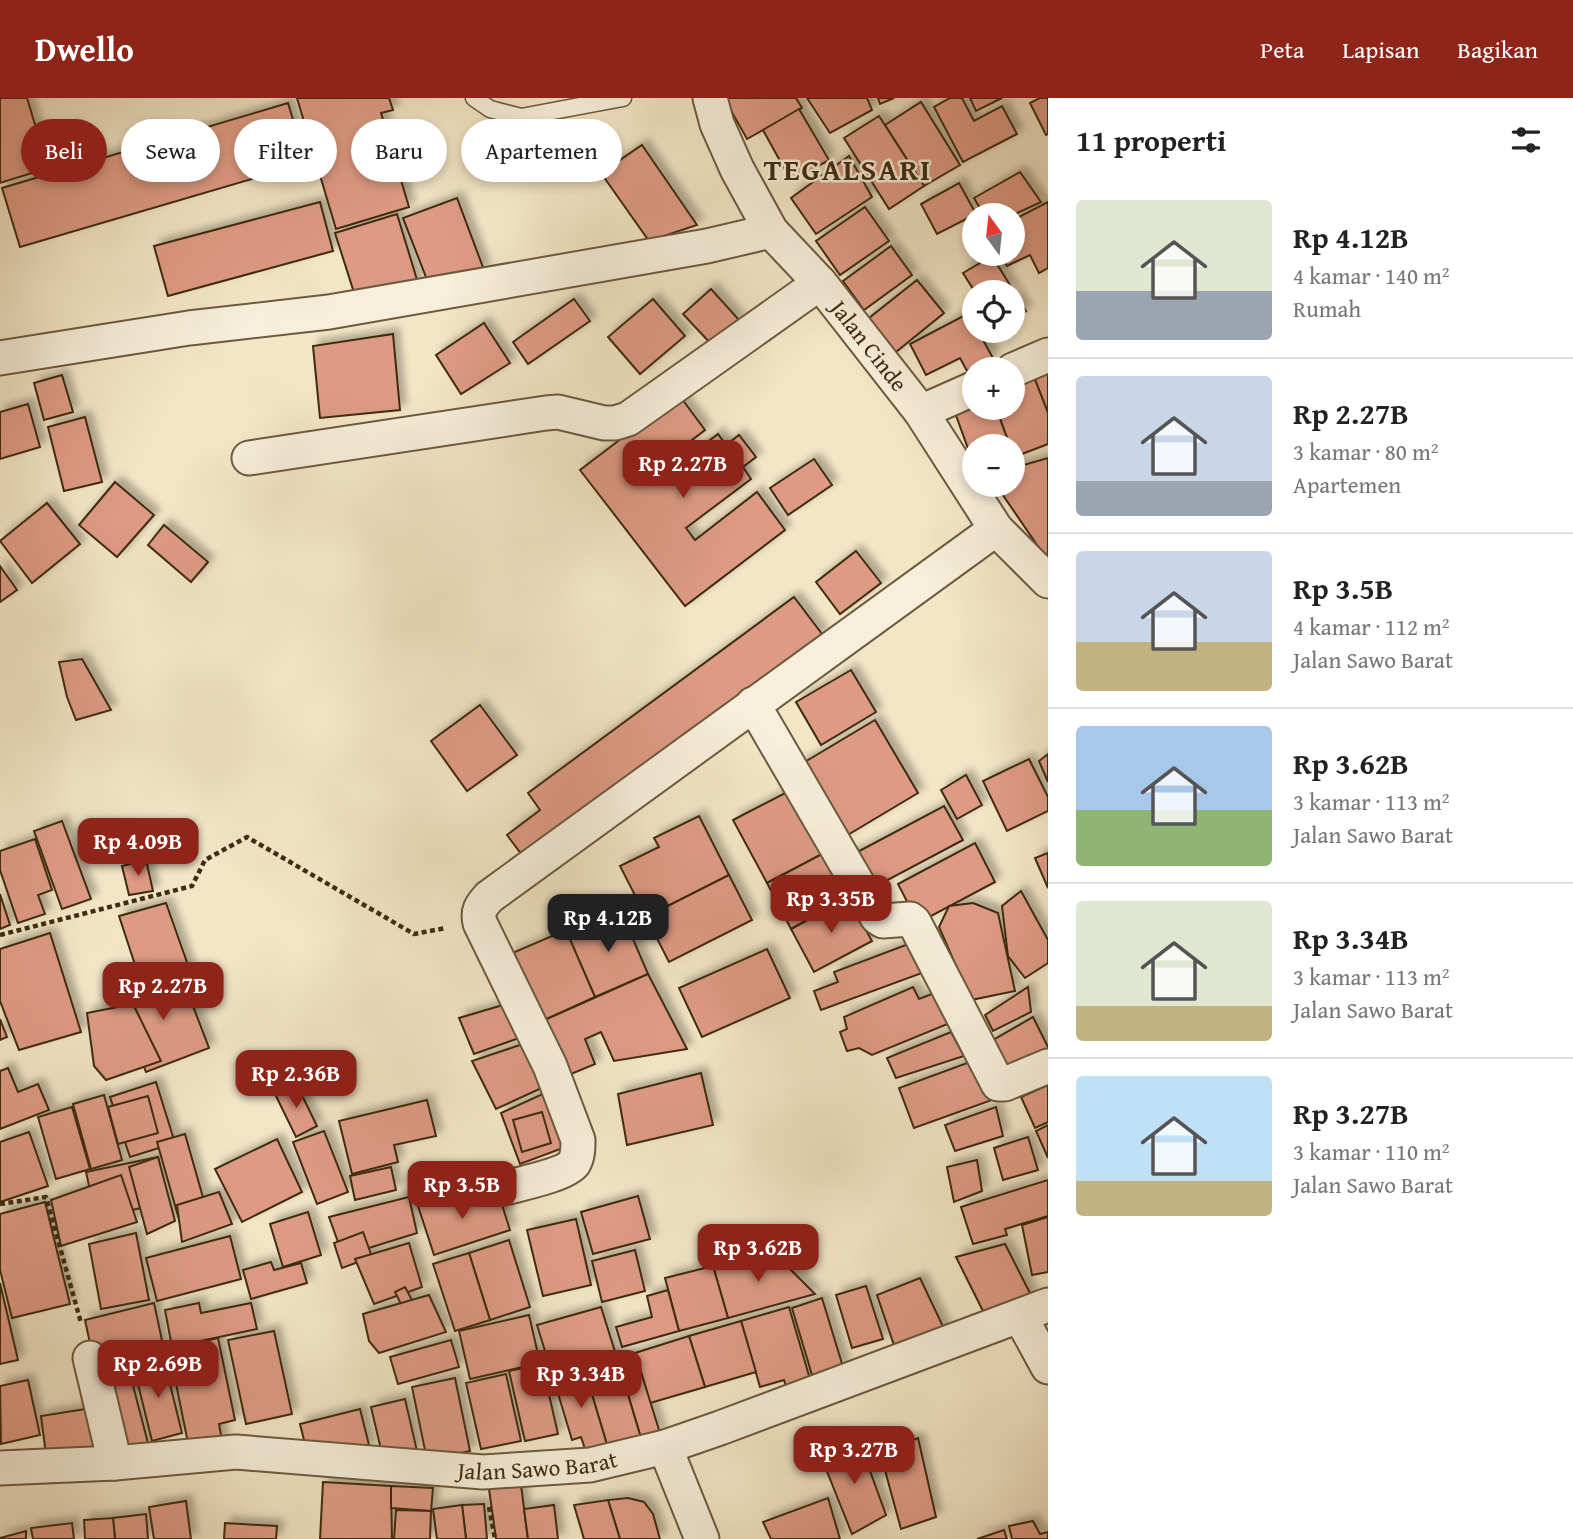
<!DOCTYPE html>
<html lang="id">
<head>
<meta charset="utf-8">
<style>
	:root { --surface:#fff; --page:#f2f2f2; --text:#222; --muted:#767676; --line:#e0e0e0; --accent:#8f2418 }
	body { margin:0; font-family:"Gentium Book Plus",serif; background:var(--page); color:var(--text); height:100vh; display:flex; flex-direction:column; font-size:26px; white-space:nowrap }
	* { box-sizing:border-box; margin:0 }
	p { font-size:23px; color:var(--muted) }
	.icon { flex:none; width:38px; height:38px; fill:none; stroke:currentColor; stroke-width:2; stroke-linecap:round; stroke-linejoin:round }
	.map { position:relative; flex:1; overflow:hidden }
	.side { display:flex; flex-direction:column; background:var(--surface); width:525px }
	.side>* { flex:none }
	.top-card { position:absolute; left:21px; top:21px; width:665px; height:63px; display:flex; gap:14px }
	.needle { width:46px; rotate:345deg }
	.fabs { position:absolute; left:962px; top:105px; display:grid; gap:14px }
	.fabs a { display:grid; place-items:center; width:63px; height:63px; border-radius:50%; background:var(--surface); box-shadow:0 4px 10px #0003; font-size:35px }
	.price { position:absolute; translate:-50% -60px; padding:0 16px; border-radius:14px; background:var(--accent); color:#fff; font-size:23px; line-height:46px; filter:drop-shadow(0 2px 4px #0008) }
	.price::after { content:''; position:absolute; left:50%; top:42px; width:21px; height:16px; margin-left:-10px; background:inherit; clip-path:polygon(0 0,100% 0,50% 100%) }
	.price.current { background:#222; color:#fff }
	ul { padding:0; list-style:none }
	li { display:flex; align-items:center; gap:21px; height:175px; padding:0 28px }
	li+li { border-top:2px solid var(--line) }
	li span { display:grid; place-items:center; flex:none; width:196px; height:140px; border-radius:7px; color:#555 }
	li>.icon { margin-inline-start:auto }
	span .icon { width:84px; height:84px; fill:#fffc; stroke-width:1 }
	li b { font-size:30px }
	h2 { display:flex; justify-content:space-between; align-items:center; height:84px; padding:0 28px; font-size:30px }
	.pill { padding:0 24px; border-radius:32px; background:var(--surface); box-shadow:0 4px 10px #0003; font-size:24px; line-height:63px }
	.pill.current { background:var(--accent); color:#fff }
	header { display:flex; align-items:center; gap:42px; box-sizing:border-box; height:98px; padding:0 35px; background:var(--accent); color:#fff }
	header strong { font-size:33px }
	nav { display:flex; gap:38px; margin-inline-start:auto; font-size:24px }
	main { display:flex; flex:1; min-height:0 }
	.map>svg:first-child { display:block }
	.building { fill:#de9b84; stroke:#3f2c11; stroke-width:2; filter:url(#shadow) }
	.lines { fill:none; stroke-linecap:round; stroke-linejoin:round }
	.service-casing { stroke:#6c5a3e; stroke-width:19 }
	.minor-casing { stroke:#6c5a3e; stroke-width:37 }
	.path { stroke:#3f2c11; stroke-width:4.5; stroke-dasharray:5 3.5; stroke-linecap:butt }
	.service { stroke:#f7efdb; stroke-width:16 }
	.minor { stroke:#f7efdb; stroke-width:33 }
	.labels { text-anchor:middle; stroke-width:5; stroke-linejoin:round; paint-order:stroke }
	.street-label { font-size:23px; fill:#3f2c11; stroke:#f7efdb }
	.district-label { font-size:30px; font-weight:bold; letter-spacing:2px; fill:#3f2c11; stroke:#f7efdb }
</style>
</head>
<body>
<header>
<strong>Dwello</strong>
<nav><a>Peta</a><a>Lapisan</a><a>Bagikan</a></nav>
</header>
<main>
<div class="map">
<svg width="1048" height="1441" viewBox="0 0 1048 1441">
	<defs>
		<filter id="shadow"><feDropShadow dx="6" dy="-6" stdDeviation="3.5" flood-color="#0004"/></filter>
	</defs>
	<rect width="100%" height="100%" fill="#f3e6c7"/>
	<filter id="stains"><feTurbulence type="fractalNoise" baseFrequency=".00286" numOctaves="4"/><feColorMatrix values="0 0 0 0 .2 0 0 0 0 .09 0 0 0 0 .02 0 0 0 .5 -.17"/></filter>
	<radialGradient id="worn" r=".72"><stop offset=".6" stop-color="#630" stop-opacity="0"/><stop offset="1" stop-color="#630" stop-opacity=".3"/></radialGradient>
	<g class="building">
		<path d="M0,0H27L48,70L0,85Z"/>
		<path d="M297,0H389L393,12L381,15L409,109L336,131Z"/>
		<path d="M724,0H796L802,10L747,41Z"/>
		<path d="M807,0H867L872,12L830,35Z"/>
		<path d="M878,0H894L880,6Z"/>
		<path d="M950,0H962L974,23L1002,8L1017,36L963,64L934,9Z"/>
		<path d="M970,0H1002L976,13Z"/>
		<path d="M1040,0H1048V36L1046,37L1030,5Z"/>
		<path d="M921,4L960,67L924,88L885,27Z"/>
		<path d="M288,5L306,65L20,149L2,90Z"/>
		<path d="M799,11L829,62L791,83L763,32Z"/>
		<path d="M879,18L924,88L889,111L844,40Z"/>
		<path d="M642,47L697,127L649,143L601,75Z"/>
		<path d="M849,58L872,99L816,136L791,100Z"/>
		<path d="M1020,74L1041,104L1013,117H984L974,100Z"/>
		<path d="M959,85L976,116L937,136L921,106Z"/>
		<path d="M457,100L484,172L431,192L403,120Z"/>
		<path d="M320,104L333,153L168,198L154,148Z"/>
		<path d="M1048,104V170L1039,175L1030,157L1007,168L1000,156H1013V122Z"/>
		<path d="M865,109L889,143L840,177L816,143Z"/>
		<path d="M397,116L418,185L357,204L335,135Z"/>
		<path d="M891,148L912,177L864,212L843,183Z"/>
		<path d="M992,158L1026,213L1013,220V194H975L963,175Z"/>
		<path d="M917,182L944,215L891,258L864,224Z"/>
		<path d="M711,191L739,222L712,247L683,216Z"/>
		<path d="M574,201L590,223L528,266L513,244Z"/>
		<path d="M653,201L685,238L640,276L608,239Z"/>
		<path d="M969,215L975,226V233H978L993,260L967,273L960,260L926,277L910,246Z"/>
		<path d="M484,225L510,265L461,296L436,257Z"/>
		<path d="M393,236L400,312L320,320L313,248Z"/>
		<path d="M1048,274V315L1034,279Z"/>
		<path d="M62,277L73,314L44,322L34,285Z"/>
		<path d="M1034,279L1048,315V346L1014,359L1013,348H1010L996,310H1013V287Z"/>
		<path d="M679,297L705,332L644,379L651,387L718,336L726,347L739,337L756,359L743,369L751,381L686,430L695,442L757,394L785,432L685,508L580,372Z"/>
		<path d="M975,301V310H996L1010,348H975V370L953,309Z"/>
		<path d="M28,306L40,349L0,361V314Z"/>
		<path d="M85,319L102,384L64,393L48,329Z"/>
		<path d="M1048,360V463L996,387H1013V370Z"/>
		<path d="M814,361L832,387L788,417L770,390Z"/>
		<path d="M115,384L154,417L117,459L79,427Z"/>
		<path d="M47,405L80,446L32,485L0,443Z"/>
		<path d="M164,427L208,464L191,484L148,447Z"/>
		<path d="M856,453L881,485L840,516L816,484Z"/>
		<path d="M0,468L17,492L0,504Z"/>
		<path d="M794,499L822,536L522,757L507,737L540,712L528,695Z"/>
		<path d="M82,561L111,612L76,622L67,599L59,564Z"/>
		<path d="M851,572L876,614L821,647L796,604Z"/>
		<path d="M480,607L517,657L467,693L431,643Z"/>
		<path d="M875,622L918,695L841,741L798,668Z"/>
		<path d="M1048,656V684L1039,663Z"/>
		<path d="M1029,661L1048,699V713L1007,733L983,683Z"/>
		<path d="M966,677L982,707L957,721L941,692Z"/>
		<path d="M791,692L824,755L767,785L733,722Z"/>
		<path d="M944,708L963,742L867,793L848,759Z"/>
		<path d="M699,718L729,777L646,819L620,768L659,749L654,740Z"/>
		<path d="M62,723L91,801L62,811L34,733Z"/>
		<path d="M35,741L52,792L38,797L45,816L18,825L0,772V753Z"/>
		<path d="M975,745L995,784L918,825L898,786Z"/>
		<path d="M824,755L848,800L791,831L767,785Z"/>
		<path d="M1048,755V790L1035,760Z"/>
		<path d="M146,762L153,793L129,797L122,768Z"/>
		<path d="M729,777L752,822L669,864L646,819Z"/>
		<path d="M1021,793L1048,842V865L1025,880L1008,858L1002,808Z"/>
		<path d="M0,796L10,827L0,831Z"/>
		<path d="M848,800L872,843L814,874L791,831Z"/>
		<path d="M166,805L189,870L141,885L119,818Z"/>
		<path d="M973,805L998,815L1015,893L971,902L939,829L949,808Z"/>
		<path d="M621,813L648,876L595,899L567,836Z"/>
		<path d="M566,832L595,899L540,924L510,856Z"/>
		<path d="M50,835L81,934L19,952L0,903V851Z"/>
		<path d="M911,845L922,875L821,912L814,893L838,884L834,874Z"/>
		<path d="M767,851L790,900L702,939L679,890Z"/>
		<path d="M180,874L209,950L146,974L117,899Z"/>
		<path d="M648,876L687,951L614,963L601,934L585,941L595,966L564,979L540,924Z"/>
		<path d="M913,889L919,901L937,894L950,925L872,957L859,950L847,953L840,934L847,931L844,919Z"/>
		<path d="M1028,889L1031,914L993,933L985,917Z"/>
		<path d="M133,906L161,963L106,982L94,968L87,915Z"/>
		<path d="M503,907L522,939L474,956L459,920Z"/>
		<path d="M1033,919L1048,949V961L1003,978L988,945Z"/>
		<path d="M0,921L7,939L0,942Z"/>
		<path d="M951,934L964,958L896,980L887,960Z"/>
		<path d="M523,946L546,988L496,1011L472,963Z"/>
		<path d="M978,961L992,1002L914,1030L899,990Z"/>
		<path d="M8,970L18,994L38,986L49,1012L0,1031V973Z"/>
		<path d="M701,975L713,1027L627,1047L618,996Z"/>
		<path d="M156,984L175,1045L130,1059L110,999Z"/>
		<path d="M296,985L317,1028L296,1039L275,996Z"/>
		<path d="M1048,987V1024L1035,1030L1021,999Z"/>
		<path d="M547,994L571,1047L520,1066L501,1015Z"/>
		<path d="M104,997L122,1062L91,1071L73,1006Z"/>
		<path d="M148,998L158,1035L118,1046L108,1009Z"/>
		<path d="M427,1002L436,1038L394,1047L398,1064L352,1076L339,1023Z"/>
		<path d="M72,1009L90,1071L56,1081L38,1019Z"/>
		<path d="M996,1009L1003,1038L955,1053L945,1027Z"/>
		<path d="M542,1014L551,1045L522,1054L513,1022Z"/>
		<path d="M1048,1027V1060L1036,1033Z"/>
		<path d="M324,1033L348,1094L317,1106L293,1044Z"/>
		<path d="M29,1034L48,1088L0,1104V1044Z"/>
		<path d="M185,1036L208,1117L180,1125L157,1044Z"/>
		<path d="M1028,1039L1038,1072L1003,1082L994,1050Z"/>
		<path d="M277,1041L302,1094L242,1124L215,1071Z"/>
		<path d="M158,1059L168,1104L96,1120L86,1074Z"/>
		<path d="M158,1059L175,1123L147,1136L129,1069Z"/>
		<path d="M977,1062L982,1093L954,1104L947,1069Z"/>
		<path d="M391,1069L396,1092L355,1102L350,1078Z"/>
		<path d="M121,1077L137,1124L61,1148L51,1102Z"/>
		<path d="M1048,1082V1118L1005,1131L1007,1137L973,1146L961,1109Z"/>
		<path d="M219,1094L232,1126L182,1144L177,1107Z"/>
		<path d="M451,1094L456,1108L498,1094L510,1132L434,1157L417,1105Z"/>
		<path d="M638,1098L650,1141L593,1156L581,1114Z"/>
		<path d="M409,1099L417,1135L343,1158L329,1119Z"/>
		<path d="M45,1104L70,1206L12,1220L0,1172V1116Z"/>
		<path d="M308,1114L321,1157L283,1169L270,1126Z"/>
		<path d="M1048,1119V1174L1032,1177L1022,1127Z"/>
		<path d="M576,1121L591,1187L543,1198L527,1132Z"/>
		<path d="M363,1134L372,1159L342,1170L334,1145Z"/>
		<path d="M136,1135L149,1202L101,1211L89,1146Z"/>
		<path d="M230,1138L241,1181L157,1203L146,1160Z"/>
		<path d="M509,1142L530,1209L490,1222L469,1155Z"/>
		<path d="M409,1145L422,1189L374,1206L355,1161Z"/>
		<path d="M1005,1146L1033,1201L985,1217L956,1159Z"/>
		<path d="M635,1152L645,1193L602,1204L592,1163Z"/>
		<path d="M771,1152L815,1196L728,1220L713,1168Z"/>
		<path d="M469,1155L490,1222L455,1233L433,1166Z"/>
		<path d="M271,1164L274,1172L301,1165L307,1185L251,1201L243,1172Z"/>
		<path d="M713,1168L728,1220L679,1233L665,1180Z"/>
		<path d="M920,1180L948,1239L896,1253L877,1197Z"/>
		<path d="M0,1185L18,1262L0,1266Z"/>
		<path d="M866,1188L883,1241L852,1250L836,1197Z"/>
		<path d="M405,1189L431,1238L418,1240L395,1194Z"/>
		<path d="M668,1192L679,1233L622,1249L616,1229L652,1219L647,1198Z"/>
		<path d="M429,1197L446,1234L379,1255L369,1243L363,1216Z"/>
		<path d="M822,1200L843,1269L812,1277L792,1210Z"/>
		<path d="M154,1205L163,1247L94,1264L85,1222Z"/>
		<path d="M199,1205L201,1215L251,1205L257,1231L172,1249L165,1212Z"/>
		<path d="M601,1209L617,1260L553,1279L537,1227Z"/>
		<path d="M789,1209L812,1288L788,1295L784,1282L760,1289L741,1223Z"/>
		<path d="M529,1217L540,1265L470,1281L459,1233Z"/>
		<path d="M741,1223L756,1274L705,1289L689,1238Z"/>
		<path d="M274,1233L292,1316L246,1326L228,1242Z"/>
		<path d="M689,1238L705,1289L650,1305L635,1255Z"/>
		<path d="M218,1240L235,1322L219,1326L223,1348L190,1355L169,1251Z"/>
		<path d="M451,1242L459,1269L398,1286L390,1259Z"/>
		<path d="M635,1255L660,1335L641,1340L617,1260Z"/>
		<path d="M617,1260L641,1340L608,1350L584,1270Z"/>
		<path d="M164,1262L182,1335L152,1343L134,1270Z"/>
		<path d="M542,1266L558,1336L525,1343L509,1273Z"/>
		<path d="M584,1270L608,1350L587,1357L581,1339L572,1342L553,1279Z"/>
		<path d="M130,1276L149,1349L121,1356L102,1282Z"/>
		<path d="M506,1276L521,1343L481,1351L466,1285Z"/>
		<path d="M455,1280L470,1353L427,1362L412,1289Z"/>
		<path d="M28,1282L40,1337L1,1346L0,1288Z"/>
		<path d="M405,1301L417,1353L383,1360L371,1309Z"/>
		<path d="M92,1310L98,1349L46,1357L41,1318Z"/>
		<path d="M360,1311L370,1351L306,1350L300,1326Z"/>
		<path d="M858,1340L886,1417L852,1436L822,1361Z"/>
		<path d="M918,1340L936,1419L901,1431L880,1354Z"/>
		<path d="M323,1384L391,1388L392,1441H320Z"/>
		<path d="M521,1387L528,1441H496L489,1391Z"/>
		<path d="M391,1388L433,1390L431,1413L391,1410Z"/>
		<path d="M628,1400L644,1404L653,1416L660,1441H620L608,1402Z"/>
		<path d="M828,1400L840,1441H771L763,1424Z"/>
		<path d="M608,1402L620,1441H584L574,1407Z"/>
		<path d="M186,1403L191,1441H154L149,1409Z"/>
		<path d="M484,1406L487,1441H466L462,1407Z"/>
		<path d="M462,1407L466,1441H437L433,1411Z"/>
		<path d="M554,1407L558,1441H528L524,1411Z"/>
		<path d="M396,1412L431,1413L430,1441H394Z"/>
		<path d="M146,1416L148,1441H115L113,1420Z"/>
		<path d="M113,1420L115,1441H85L84,1422Z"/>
		<path d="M1033,1423L1040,1436L1048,1434V1441H1012L1009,1428Z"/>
		<path d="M72,1425L74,1441H33L31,1430Z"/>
		<path d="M225,1425L277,1428L276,1441H224Z"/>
		<path d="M1004,1432L1007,1441H977Z"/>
		<path d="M26,1433V1441H0V1440Z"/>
	</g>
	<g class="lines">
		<g class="service-casing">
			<path id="service" d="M474,0L490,11L521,19L623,0"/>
		</g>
		<g class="minor-casing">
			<g id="minor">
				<path id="s1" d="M710,0L717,26L737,71L771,133L820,185L921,314L996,431L1048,483"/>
				<path d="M0,260L189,230L329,214L707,148L771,133"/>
				<path d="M1013,272L1048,257"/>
				<path d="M921,314L975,290"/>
				<path d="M249,360L546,315L558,314L604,325H615L628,321L820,185"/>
				<path d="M753,606L877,819L883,823L910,821L914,824L998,986H1005L1048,968"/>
				<path d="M509,1089C524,1085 566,1076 574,1065C578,1058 578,1050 578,1042L550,968L480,825C477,813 481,808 489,799L996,431"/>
				<path d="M1020,1218L1048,1269"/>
				<path d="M90,1260L115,1365"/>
				<path d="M665,1349L702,1441"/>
				<path id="s2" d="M0,1370L115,1365L236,1354L483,1374L590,1367L665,1349L720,1330L1048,1207"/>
			</g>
		</g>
		<g class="path">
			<path d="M0,837L192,788L205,762L247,739L414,836L446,830"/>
			<path d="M0,1106L46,1099L81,1225"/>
			<path d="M489,1409L495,1441"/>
		</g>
		<use href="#service" class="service"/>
		<use href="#minor" class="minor"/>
	</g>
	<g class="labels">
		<g class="street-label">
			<text dy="8" stroke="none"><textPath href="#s1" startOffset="298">Jalan Cinde</textPath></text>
			<text dy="8" stroke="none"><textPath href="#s2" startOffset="539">Jalan Sawo Barat</textPath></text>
		</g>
		<g class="district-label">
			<text x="848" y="82">TEGALSARI</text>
		</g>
	</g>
	<rect width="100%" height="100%" filter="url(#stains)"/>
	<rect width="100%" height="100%" fill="url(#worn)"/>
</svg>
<div class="fabs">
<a><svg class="needle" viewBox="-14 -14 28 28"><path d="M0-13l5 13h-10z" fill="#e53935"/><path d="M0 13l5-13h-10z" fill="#767676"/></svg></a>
<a><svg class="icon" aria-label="locate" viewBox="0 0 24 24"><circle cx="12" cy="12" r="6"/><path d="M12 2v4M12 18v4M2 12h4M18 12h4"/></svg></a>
<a>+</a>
<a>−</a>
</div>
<b class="price" style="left:683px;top:402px">Rp 2.27B</b>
<b class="price" style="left:138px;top:780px">Rp 4.09B</b>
<b class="price" style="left:831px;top:837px">Rp 3.35B</b>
<b class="price current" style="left:608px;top:856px">Rp 4.12B</b>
<b class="price" style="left:163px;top:924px">Rp 2.27B</b>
<b class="price" style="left:296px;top:1012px">Rp 2.36B</b>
<b class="price" style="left:462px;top:1123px">Rp 3.5B</b>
<b class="price" style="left:758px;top:1186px">Rp 3.62B</b>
<b class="price" style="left:158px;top:1302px">Rp 2.69B</b>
<b class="price" style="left:581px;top:1312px">Rp 3.34B</b>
<b class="price" style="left:854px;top:1388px">Rp 3.27B</b>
<div class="top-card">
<a class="pill current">Beli</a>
<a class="pill">Sewa</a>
<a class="pill">Filter</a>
<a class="pill">Baru</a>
<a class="pill">Apartemen</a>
</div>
</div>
<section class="side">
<h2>11 properti<svg class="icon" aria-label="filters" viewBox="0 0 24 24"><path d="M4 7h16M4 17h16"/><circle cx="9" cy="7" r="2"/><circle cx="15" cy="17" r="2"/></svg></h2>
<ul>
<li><span style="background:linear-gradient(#dfe7d0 65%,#9aa5b1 0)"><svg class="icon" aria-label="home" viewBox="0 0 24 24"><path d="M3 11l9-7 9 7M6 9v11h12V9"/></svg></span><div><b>Rp 4.12B</b><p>4 kamar · 140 m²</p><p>Rumah</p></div></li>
<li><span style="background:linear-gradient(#c9d6e8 75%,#9aa5b1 0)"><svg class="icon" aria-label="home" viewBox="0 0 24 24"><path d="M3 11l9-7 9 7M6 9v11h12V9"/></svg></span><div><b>Rp 2.27B</b><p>3 kamar · 80 m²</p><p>Apartemen</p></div></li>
<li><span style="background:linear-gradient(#c9d6e8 65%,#c2b280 0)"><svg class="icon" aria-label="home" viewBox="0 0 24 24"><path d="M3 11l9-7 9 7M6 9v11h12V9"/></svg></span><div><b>Rp 3.5B</b><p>4 kamar · 112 m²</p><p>Jalan Sawo Barat</p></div></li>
<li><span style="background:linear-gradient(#a9c7e8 60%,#8fb573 0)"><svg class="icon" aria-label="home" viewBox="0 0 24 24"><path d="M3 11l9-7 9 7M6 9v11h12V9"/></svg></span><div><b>Rp 3.62B</b><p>3 kamar · 113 m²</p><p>Jalan Sawo Barat</p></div></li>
<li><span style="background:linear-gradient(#dfe7d0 75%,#c2b280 0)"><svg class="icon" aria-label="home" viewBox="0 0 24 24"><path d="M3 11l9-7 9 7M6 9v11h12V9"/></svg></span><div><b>Rp 3.34B</b><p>3 kamar · 113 m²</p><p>Jalan Sawo Barat</p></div></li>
<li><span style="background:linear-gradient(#bfe0f5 75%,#c2b280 0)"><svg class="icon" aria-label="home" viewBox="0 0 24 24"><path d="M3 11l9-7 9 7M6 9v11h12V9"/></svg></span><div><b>Rp 3.27B</b><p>3 kamar · 110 m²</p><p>Jalan Sawo Barat</p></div></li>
</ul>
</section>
</main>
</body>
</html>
